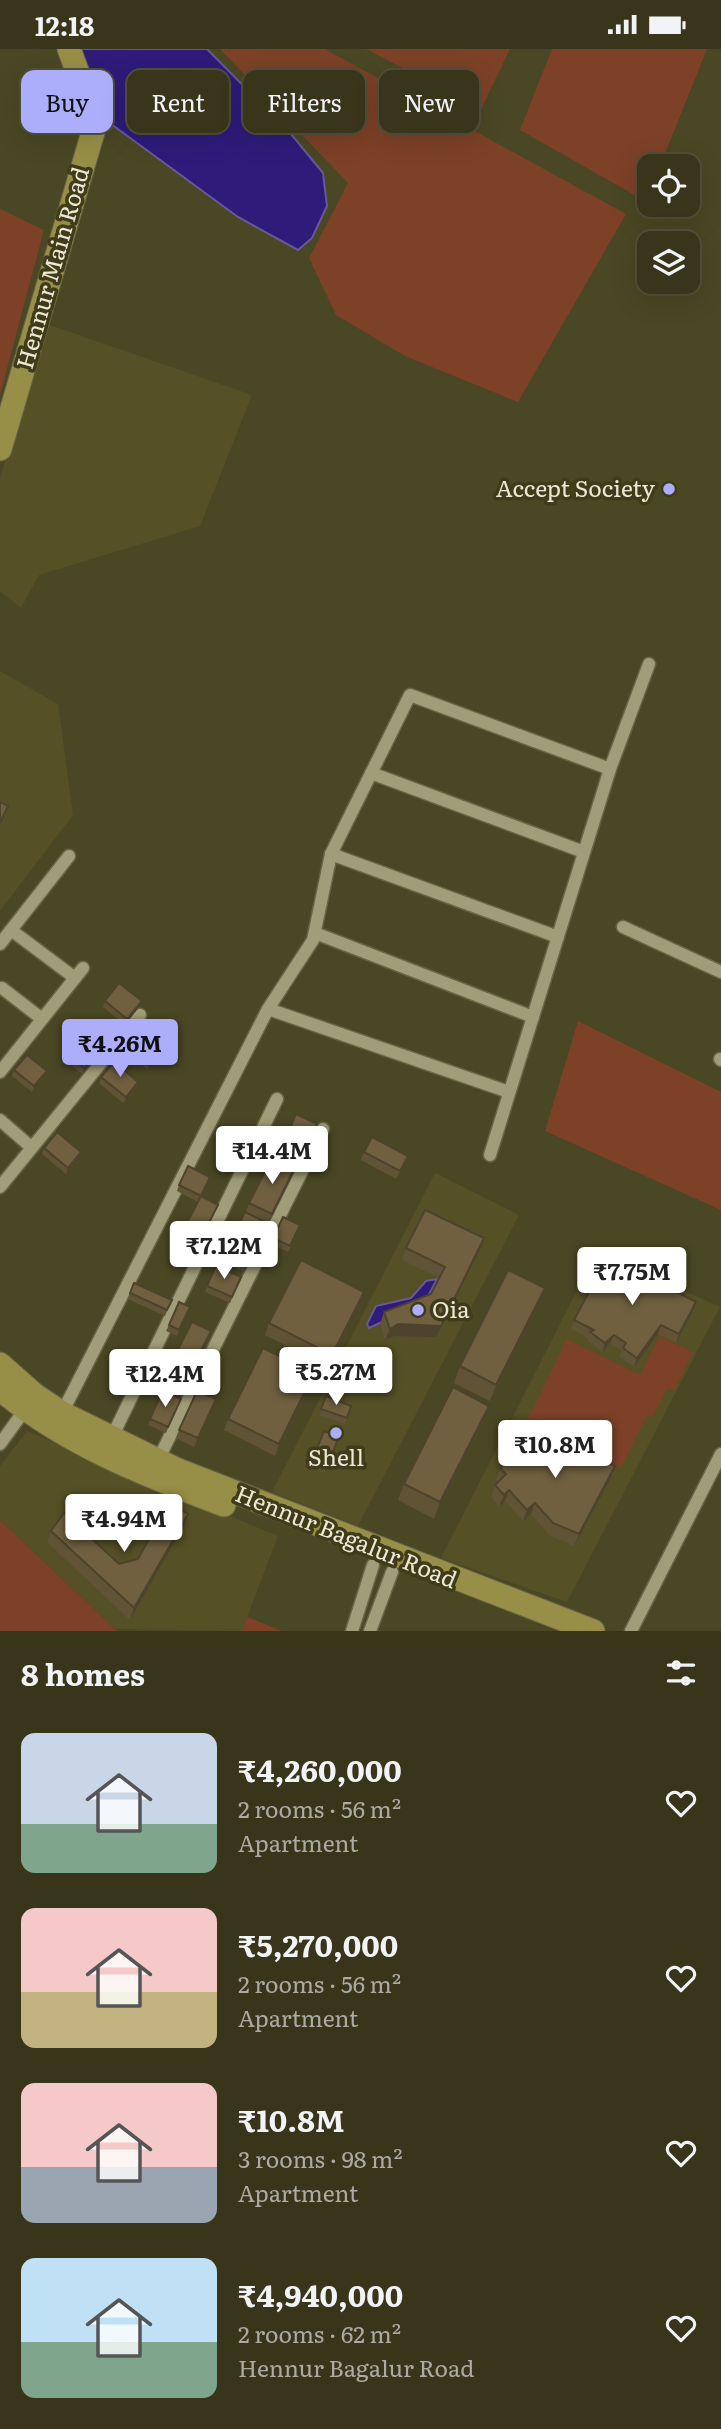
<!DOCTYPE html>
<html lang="en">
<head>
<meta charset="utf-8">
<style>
	:root { --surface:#38351b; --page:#434028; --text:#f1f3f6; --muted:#ababa3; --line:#52503a; --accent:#adaefb }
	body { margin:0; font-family:Literata,serif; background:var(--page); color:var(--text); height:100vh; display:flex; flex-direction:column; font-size:26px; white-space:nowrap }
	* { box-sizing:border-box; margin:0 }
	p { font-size:23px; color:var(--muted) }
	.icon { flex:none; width:38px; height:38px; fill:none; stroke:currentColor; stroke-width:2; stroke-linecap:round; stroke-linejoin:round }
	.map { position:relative; height:1582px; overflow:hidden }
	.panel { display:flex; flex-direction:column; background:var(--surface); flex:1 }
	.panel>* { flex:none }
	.top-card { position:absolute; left:21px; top:21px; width:679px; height:63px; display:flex; gap:14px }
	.controls { position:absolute; left:637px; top:105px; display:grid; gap:14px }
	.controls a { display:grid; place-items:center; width:63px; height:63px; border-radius:14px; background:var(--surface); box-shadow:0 7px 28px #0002,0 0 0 2px var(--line); font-size:35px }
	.price { position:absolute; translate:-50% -60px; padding:0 16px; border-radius:7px; background:#fff; color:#222; font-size:23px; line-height:46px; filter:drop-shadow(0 2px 4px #0008) }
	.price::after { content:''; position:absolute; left:50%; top:42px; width:21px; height:16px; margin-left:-10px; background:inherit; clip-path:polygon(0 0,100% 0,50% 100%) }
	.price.selected { background:var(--accent); color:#111 }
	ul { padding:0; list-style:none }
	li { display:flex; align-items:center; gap:21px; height:175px; padding:0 21px }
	li span { display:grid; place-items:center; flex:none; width:196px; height:140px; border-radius:14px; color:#555 }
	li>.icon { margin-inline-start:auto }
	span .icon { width:84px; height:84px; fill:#fffc; stroke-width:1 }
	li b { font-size:30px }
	h2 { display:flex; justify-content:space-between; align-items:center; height:84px; padding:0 21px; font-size:30px }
	.pill { padding:0 24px; border-radius:14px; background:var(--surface); box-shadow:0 7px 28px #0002,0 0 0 2px var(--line); font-size:24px; line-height:63px }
	.pill.selected { background:var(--accent); color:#111 }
	.status { display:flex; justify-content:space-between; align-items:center; height:49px; padding:0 35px; background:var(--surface); direction:ltr }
	.status svg { height:19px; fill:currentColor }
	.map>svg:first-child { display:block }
	.built { fill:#555026 }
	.green { fill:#7c4127 }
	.water { fill:#2e1b7a; stroke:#675996; stroke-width:2 }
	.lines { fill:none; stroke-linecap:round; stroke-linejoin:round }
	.minor-casing { stroke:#686546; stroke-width:15 }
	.major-casing { stroke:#686546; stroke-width:25 }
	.minor { stroke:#a19d78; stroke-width:12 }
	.major { stroke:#978f47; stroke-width:23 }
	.wall { fill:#605336 }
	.shaded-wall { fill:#4e432c }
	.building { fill:#70603f; stroke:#4e432c; stroke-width:2 }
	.poi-dot { fill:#adaefb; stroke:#403c1a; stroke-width:2.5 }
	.labels { text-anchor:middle; stroke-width:7; stroke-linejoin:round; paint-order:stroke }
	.street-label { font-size:23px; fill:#ebe9d6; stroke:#403c1a }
	.poi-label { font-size:23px; fill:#ebe9d6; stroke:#403c1a; text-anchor:end }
</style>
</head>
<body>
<div class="status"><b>12:18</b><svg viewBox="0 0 49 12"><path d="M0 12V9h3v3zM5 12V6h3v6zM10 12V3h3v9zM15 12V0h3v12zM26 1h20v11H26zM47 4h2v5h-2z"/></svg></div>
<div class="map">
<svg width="721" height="1582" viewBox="0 0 721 1582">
	<rect width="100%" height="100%" fill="#4a4724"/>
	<g class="built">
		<path d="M47,275L252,346L200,477L39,526L21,559L0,542V429Z"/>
		<path d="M0,622L58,655L73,766L0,862Z"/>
		<path d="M435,1124L519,1166L358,1477L272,1443Z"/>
		<path d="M597,1202L720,1258L567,1553L441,1509Z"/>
		<path d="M27,1382L278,1487L242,1582L115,1580L0,1471V1417Z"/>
	</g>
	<g class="green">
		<path d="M220,0H325L626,165L518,353L405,307L336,266L309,209L348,134Z"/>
		<path d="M366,0H510L481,60Z"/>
		<path d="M552,0H707L660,117H649V143L645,152L520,81Z"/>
		<path d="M0,160L44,181L0,346Z"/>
		<path d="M578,972L721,1043V1161L545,1082Z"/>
		<path d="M659,1287L693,1303L674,1342L667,1340L653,1368L647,1366L621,1419L527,1372L567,1290L640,1326Z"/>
		<path d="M0,1471L115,1580L119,1582H0Z"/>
		<path d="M247,1568L282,1582H242Z"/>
	</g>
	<g class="water">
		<path d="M74,0H207L291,85L323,124L327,157L312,189L298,201L238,168L107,72Z"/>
		<path d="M437,1230L425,1253L369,1279L367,1275L376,1257L411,1249L426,1232Z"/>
	</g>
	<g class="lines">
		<g class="minor-casing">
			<g id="minor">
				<path d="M371,724L584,803"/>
				<path d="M331,805L558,888"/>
				<path d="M623,878L721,923"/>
				<path d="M11,881L75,929"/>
				<path d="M315,884L533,968"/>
				<path d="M0,895L69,807"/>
				<path d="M2,939L42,970"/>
				<path d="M268,960L509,1043"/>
				<path d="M720,1010L721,1011"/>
				<path d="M0,1023L83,919"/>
				<path d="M0,1071L31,1098"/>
				<path d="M490,1106L610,720L649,615"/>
				<path d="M0,1138L140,966"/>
				<path d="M62,1364L268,960L313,891L331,805L410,646L610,720"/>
				<path d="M111,1390L277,1050"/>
				<path d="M0,1395L29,1355"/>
				<path d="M158,1411L323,1080"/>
				<path d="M352,1582L373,1516"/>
				<path d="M370,1582L392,1523"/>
				<path d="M631,1582L721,1405"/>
			</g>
		</g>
		<g class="major-casing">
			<g id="major">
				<path d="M0,400L96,73L69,0"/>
				<path d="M0,1315L35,1346L62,1364L178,1421L593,1582"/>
				<path d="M0,1340C65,1395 145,1426 224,1456"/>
			</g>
		</g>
		<use href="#minor" class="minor"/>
		<use href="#major" class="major"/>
	</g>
	<g class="wall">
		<path d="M105,952H142L139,958L125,976L103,958Z"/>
		<path d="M132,1000L161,1003L147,1020L130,1006Z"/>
		<path d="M66,1004L94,1010L82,1025L64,1010Z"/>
		<path d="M14,1021L47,1022L44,1027L32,1043L12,1027Z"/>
		<path d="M101,1028L138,1033L136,1039L123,1054L99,1034Z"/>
		<path d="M317,1075L307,1097L286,1088L289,1082Z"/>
		<path d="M44,1099L81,1103L79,1109L66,1125L42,1105Z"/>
		<path d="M364,1103L404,1116L396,1130L361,1111Z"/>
		<path d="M291,1129L268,1174L246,1163L249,1154Z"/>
		<path d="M208,1134L201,1147L215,1162L202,1189L185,1180L198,1153L177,1142L179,1136Z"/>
		<path d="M298,1182L288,1203L271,1195L273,1189Z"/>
		<path d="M264,1183L244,1223L222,1211L225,1203Z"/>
		<path d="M484,1189L480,1201L436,1288L394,1287L385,1291L380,1275L384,1263L431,1245L439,1229L402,1211L406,1199Z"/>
		<path d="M241,1228L230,1254L205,1243L207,1237Z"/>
		<path d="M130,1244L169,1257L165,1267L128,1250Z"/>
		<path d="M359,1255L328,1318L265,1286L269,1274Z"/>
		<path d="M539,1256L490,1352L454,1334L460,1317Z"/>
		<path d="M190,1258L177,1287L166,1282L169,1276Z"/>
		<path d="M693,1262L676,1294L658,1285L634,1318L619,1308L622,1302L610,1294L602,1303L587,1292L588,1289L571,1280L574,1271Z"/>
		<path d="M211,1282L208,1291L178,1348L181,1350L166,1384L148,1376L162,1343L158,1341L162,1332Z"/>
		<path d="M310,1336L275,1407L224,1381L228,1370Z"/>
		<path d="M326,1347L351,1357L345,1375L319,1366Z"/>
		<path d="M216,1350L194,1398L176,1389L179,1381Z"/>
		<path d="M483,1374L434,1470L398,1451L404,1435Z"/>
		<path d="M324,1382L339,1388L325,1423L310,1417Z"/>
		<path d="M533,1388L548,1398H563L611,1429L574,1497L549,1486L531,1465L523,1472L505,1452L499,1458L491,1448L495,1436L498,1433L496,1430L500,1419L513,1407L510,1403L514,1391Z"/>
		<path d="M184,1477L130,1571L47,1493L51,1482L119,1515L138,1510Z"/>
	</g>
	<g class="shaded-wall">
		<path d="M142,952L139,958L125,976L127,970Z"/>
		<path d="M163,997L161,1003L147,1020L149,1014Z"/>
		<path d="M96,1004L94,1010L82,1025L84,1019Z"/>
		<path d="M47,1022L44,1027L32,1043L34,1037Z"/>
		<path d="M138,1033L136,1039L123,1054L126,1048Z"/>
		<path d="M81,1103L79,1109L66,1125L68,1119Z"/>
		<path d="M294,1120L291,1129L268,1174L272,1165Z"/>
		<path d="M267,1174L264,1183L244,1223L247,1214Z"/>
		<path d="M484,1189L480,1201L436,1288L394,1287L385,1291L390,1280L398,1275L441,1277Z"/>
		<path d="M545,1239L539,1256L490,1352L496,1336Z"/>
		<path d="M364,1243L359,1255L328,1318L332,1306Z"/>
		<path d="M696,1253L693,1262L676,1294L679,1285Z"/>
		<path d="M661,1276L658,1285L634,1318L637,1309Z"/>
		<path d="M211,1282L208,1291L177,1350L180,1342Z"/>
		<path d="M614,1286L610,1294L602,1303L605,1294Z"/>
		<path d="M314,1324L310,1336L275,1407L279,1395Z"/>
		<path d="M489,1357L483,1374L434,1470L440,1453Z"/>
		<path d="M615,1417L611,1429L574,1497L579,1485Z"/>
		<path d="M509,1441L505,1452L499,1458L504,1446Z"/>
		<path d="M535,1454L531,1465L523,1472L527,1461Z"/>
		<path d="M188,1465L184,1477L130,1571L134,1559Z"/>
	</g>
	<g class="building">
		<path d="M0,753L8,757L0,774Z"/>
		<path d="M119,934L142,952L127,970L105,952Z"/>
		<path d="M145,983L163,997L149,1014L132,1000Z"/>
		<path d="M78,989L96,1004L84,1019L66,1004Z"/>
		<path d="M27,1006L47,1022L34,1037L14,1021Z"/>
		<path d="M114,1013L138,1033L126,1048L101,1028Z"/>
		<path d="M296,1065L317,1075L309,1091L289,1082Z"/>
		<path d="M57,1083L81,1103L68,1119L44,1099Z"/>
		<path d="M372,1088L408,1107L400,1122L364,1103Z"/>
		<path d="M272,1109L294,1120L272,1165L249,1154Z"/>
		<path d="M188,1117L210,1128L201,1147L179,1136Z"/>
		<path d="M201,1147L218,1156L204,1183L187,1174Z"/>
		<path d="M425,1161L484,1189L441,1277L398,1275L390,1280L384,1263L431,1245L445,1218L406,1199Z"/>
		<path d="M245,1163L267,1174L247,1214L225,1203Z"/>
		<path d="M283,1168L300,1176L290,1197L273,1189Z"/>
		<path d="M608,1207L696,1253L679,1285L661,1276L637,1309L623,1299L626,1294L614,1286L605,1294L590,1283L594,1281L574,1271Z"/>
		<path d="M301,1211L364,1243L332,1306L269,1274Z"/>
		<path d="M216,1217L241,1228L232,1248L207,1237Z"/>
		<path d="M508,1221L545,1239L496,1336L460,1317Z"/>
		<path d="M134,1234L172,1251L167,1261L130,1244Z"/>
		<path d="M179,1253L190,1258L179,1281L169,1276Z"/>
		<path d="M192,1273L211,1282L180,1342L162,1332Z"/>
		<path d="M263,1299L314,1324L279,1395L228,1370Z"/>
		<path d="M453,1338L489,1357L440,1453L404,1435Z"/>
		<path d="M163,1341L181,1350L168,1378L150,1370Z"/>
		<path d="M197,1342L216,1350L198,1389L179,1381Z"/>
		<path d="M326,1347L351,1357L347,1369L321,1360Z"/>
		<path d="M525,1380L533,1388L537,1385L548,1398L555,1390L563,1398L569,1392L590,1410L592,1407L615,1417L579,1485L553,1474L535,1454L527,1461L509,1441L504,1446L495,1436L506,1425L500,1419L520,1400L514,1391Z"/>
		<path d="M324,1382L339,1388L326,1420L311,1414Z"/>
		<path d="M169,1454L188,1465L134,1559L51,1482L64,1464L119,1515L138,1510Z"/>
	</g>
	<g class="poi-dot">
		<circle cx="669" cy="440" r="7"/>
		<circle cx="418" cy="1261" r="7"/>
		<circle cx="336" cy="1384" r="7"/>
	</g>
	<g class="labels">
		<g class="street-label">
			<text transform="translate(53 219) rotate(-74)" y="8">Hennur Main Road</text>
			<text transform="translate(346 1488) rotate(22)" y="8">Hennur Bagalur Road</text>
		</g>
		<g class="poi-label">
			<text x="655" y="448">Accept Society</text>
			<text x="432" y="1269" text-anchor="start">Oia</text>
			<text x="336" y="1417" text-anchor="middle">Shell</text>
		</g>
	</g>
</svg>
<div class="controls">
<a><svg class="icon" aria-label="locate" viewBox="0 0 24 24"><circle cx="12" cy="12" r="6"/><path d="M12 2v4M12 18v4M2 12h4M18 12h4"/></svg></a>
<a><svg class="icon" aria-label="layers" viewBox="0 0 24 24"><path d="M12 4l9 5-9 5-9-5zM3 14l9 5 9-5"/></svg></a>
</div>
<b class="price selected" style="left:120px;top:1030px">₹4.26M</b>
<b class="price" style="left:272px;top:1137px">₹14.4M</b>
<b class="price" style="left:224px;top:1232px">₹7.12M</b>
<b class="price" style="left:632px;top:1258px">₹7.75M</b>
<b class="price" style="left:336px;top:1358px">₹5.27M</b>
<b class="price" style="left:165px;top:1360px">₹12.4M</b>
<b class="price" style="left:555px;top:1431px">₹10.8M</b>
<b class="price" style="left:124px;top:1505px">₹4.94M</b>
<div class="top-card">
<a class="pill selected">Buy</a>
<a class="pill">Rent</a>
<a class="pill">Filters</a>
<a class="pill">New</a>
</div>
</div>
<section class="panel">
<h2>8 homes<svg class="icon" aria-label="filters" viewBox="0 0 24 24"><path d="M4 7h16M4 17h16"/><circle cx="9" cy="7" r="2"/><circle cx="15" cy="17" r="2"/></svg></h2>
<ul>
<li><span style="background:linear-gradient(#c9d6e8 65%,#7fa58c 0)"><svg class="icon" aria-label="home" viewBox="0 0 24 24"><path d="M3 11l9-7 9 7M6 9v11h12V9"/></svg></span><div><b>₹4,260,000</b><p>2 rooms · 56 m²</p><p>Apartment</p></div><svg class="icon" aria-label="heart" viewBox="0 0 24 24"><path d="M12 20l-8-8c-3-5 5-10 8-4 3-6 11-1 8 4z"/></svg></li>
<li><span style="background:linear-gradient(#f6c9c9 60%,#c2b280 0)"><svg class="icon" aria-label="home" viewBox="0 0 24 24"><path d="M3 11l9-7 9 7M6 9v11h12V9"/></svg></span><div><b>₹5,270,000</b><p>2 rooms · 56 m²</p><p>Apartment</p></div><svg class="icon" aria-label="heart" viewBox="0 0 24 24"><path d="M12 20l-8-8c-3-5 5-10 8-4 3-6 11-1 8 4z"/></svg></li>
<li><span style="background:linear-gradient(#f6c9c9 60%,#9aa5b1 0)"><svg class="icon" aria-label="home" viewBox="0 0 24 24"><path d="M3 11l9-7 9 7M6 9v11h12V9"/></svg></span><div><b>₹10.8M</b><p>3 rooms · 98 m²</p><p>Apartment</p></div><svg class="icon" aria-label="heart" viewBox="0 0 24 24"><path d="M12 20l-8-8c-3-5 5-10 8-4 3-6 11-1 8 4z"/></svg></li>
<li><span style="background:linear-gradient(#bfe0f5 60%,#7fa58c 0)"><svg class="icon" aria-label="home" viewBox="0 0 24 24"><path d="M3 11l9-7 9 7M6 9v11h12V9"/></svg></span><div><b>₹4,940,000</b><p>2 rooms · 62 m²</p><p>Hennur Bagalur Road</p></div><svg class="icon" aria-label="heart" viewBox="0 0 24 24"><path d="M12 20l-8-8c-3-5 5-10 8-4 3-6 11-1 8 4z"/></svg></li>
</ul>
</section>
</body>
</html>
